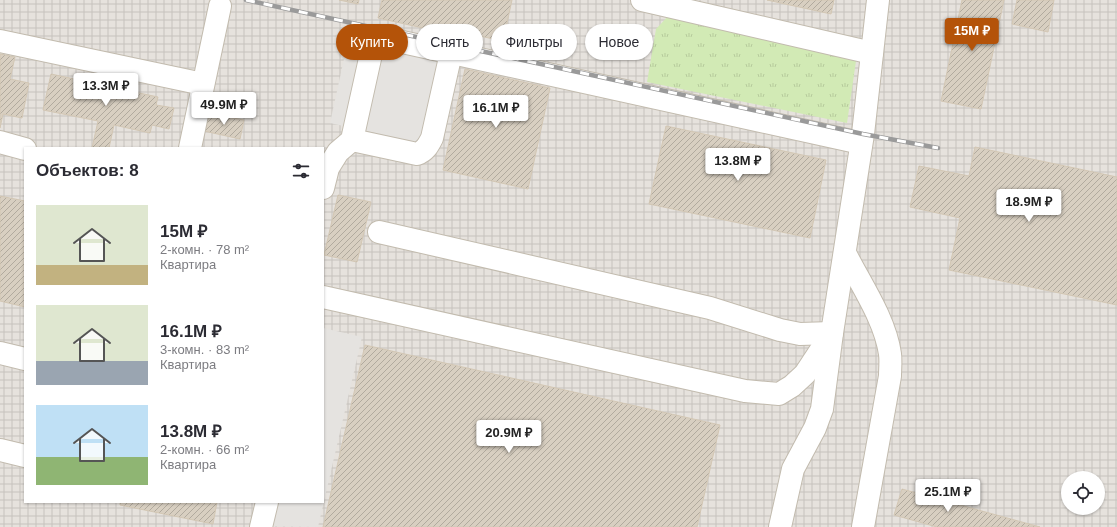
<!DOCTYPE html>
<html lang="ru">
<head>
<meta charset="utf-8">
<style>
	:root { --surface:#fff; --page:#f2f2f3; --text:#2b2b33; --muted:#7c7c81; --accent:#b45309 }
	body { margin:0; font-family:Helvetica,sans-serif; background:var(--page); color:var(--text); height:100vh; display:flex; flex-direction:column; font-size:15px; white-space:nowrap }
	* { box-sizing:border-box; margin:0 }
	p { font-size:13px; color:var(--muted) }
	.icon { flex:none; width:22px; height:22px; fill:none; stroke:currentColor; stroke-width:2; stroke-linecap:round; stroke-linejoin:round }
	.map { position:relative; flex:1; overflow:hidden }
	.drawer { position:absolute; left:24px; top:147px; width:300px; height:356px; display:flex; flex-direction:column; background:var(--surface); border-radius:0px; box-shadow:0 1px 3px #0004 }
	.drawer>* { flex:none }
	.banner { position:absolute; left:336px; top:24px; width:380px; height:36px; display:flex; gap:8px }
	.controls { position:absolute; left:1061px; top:471px; display:grid; gap:8px }
	.controls a { display:grid; place-items:center; width:44px; height:44px; border-radius:50%; background:var(--surface); box-shadow:0 1px 3px #0004; font-size:20px }
	.price { position:absolute; translate:-50% -34px; padding:0 9px; border-radius:4px; background:#fff; color:#222; font-size:13px; line-height:26px; filter:drop-shadow(0 1px 2px #0008) }
	.price::after { content:''; position:absolute; left:50%; top:24px; width:12px; height:9px; margin-left:-6px; background:inherit; clip-path:polygon(0 0,100% 0,50% 100%) }
	.price.on { background:var(--accent); color:#fff }
	ul { padding:0; list-style:none }
	li { display:flex; align-items:center; gap:12px; height:100px; padding:0 12px }
	li span { display:grid; place-items:center; flex:none; width:112px; height:80px; border-radius:0px; color:#555 }
	li>.icon { margin-inline-start:auto }
	span .icon { width:48px; height:48px; fill:#fffc; stroke-width:1 }
	li b { font-size:17px }
	h2 { display:flex; justify-content:space-between; align-items:center; height:48px; padding:0 12px; font-size:17px }
	.tag { padding:0 14px; border-radius:18px; background:var(--surface); box-shadow:0 1px 3px #0004; font-size:14px; line-height:36px }
	.tag.on { background:var(--accent); color:#fff }
	.map>svg:first-child { display:block }
	.industrial { fill:url(#industrial-grid); fill-rule:evenodd }
	.grass { fill:url(#grass-tufts) }
	.parking { fill:#e5e3e0 }
	.building { fill:url(#building-hatch); stroke:#d3c7b4 }
	.lines { fill:none; stroke-linecap:round; stroke-linejoin:round }
	.minor-casing { stroke:#c2bbae; stroke-width:24 }
	.minor { stroke:#fff; stroke-width:22 }
	.rail-casing { stroke:#9a9a9a; stroke-width:4.5 }
	.rail { stroke:#fff; stroke-width:3; stroke-dasharray:9; stroke-linecap:butt }
</style>
</head>
<body>
<div class="map">
<svg width="1117" height="527" viewBox="0 0 1117 527">
	<defs>
		<pattern id="industrial-grid" width="8" height="8" patternUnits="userSpaceOnUse"><rect width="8" height="8" fill="#e6e2dd"/><path d="M0 4h8M4 0v8" fill="none" stroke="#c7c3be"/></pattern>
		<pattern id="grass-tufts" width="24" height="20" patternUnits="userSpaceOnUse"><rect width="24" height="20" fill="#d2eab5"/><path d="M3 7l-1-3M5 7V3M7 7l1-3M15 17l-1-3M17 17v-4M19 17l1-3" fill="none" stroke="#b6ca9c"/></pattern>
		<pattern id="building-hatch" width="6" height="6" patternUnits="userSpaceOnUse"><rect width="6" height="6" fill="#d8cfc1"/><path d="M-1 1l2-2M0 6l6-6M5 7l2-2" fill="none" stroke="#b1aa9e"/></pattern>
	</defs>
	<rect width="100%" height="100%" fill="#f6f3ec"/>
	<path class="industrial" d="M0,0H1117V527H0ZM25,148H323V502H25ZM1068,478H1098V508H1068Z"/>
	<path class="grass" d="M670,14L856,61L847,123L647,82L656,29Z"/>
	<g class="parking">
		<path d="M349,36L439,57L420,143L330,123Z"/>
		<path d="M323,328L362,337L318,527L250,526L256,502H323Z"/>
	</g>
	<g class="building">
		<path d="M339,0H359L358,4Z"/>
		<path d="M382,0H512L503,41L433,26L432,30L378,18Z"/>
		<path d="M767,0H834L831,14Z"/>
		<path d="M962,0H1004L981,109L941,101Z"/>
		<path d="M1017,0H1054L1048,32L1012,24Z"/>
		<path d="M601,26L620,30L614,57L595,53Z"/>
		<path d="M0,54L15,57L10,79L29,83L22,118L3,114L0,128Z"/>
		<path d="M465,69L550,88L528,189L443,170Z"/>
		<path d="M51,74L158,97L156,105L174,108L169,129L152,125L150,133L114,125L109,148H92L98,121L43,110Z"/>
		<path d="M208,113L244,120L240,139L204,131Z"/>
		<path d="M666,126L826,160L810,238L649,204Z"/>
		<path d="M975,147L1117,177V305L949,270L960,218L910,207L919,166L969,176Z"/>
		<path d="M338,195L371,202L357,262L324,255Z"/>
		<path d="M0,196L25,201V307L0,301Z"/>
		<path d="M365,345L720,425L697,527H323Z"/>
		<path d="M902,489L1040,527H937L894,515Z"/>
		<path d="M120,502H217L213,524L120,505Z"/>
	</g>
	<g class="lines">
		<g class="minor-casing">
			<g id="minor">
				<path d="M642,0L872,53"/>
				<path d="M0,41L203,84"/>
				<path d="M352,140L417,154C425,151 428,146 432,138L451,53"/>
				<path d="M0,142L25,149"/>
				<path d="M190,148L220,6"/>
				<path d="M323,188L328,168L338,152L352,140L375,36L861,143"/>
				<path d="M379,232L710,308L780,330L800,334L832,333L822,409L815,428L793,469L780,527"/>
				<path d="M845,253C861,285 885,319 890,354C891,361 890,369 890,376L863,527"/>
				<path d="M323,297L745,391L779,394L792,386L805,374L832,333L863,134L878,0"/>
				<path d="M0,353L25,359"/>
				<path d="M0,450L25,456"/>
				<path d="M261,527L267,502"/>
			</g>
		</g>
		<use href="#minor" class="minor"/>
		<g class="rail-casing">
			<path id="rail" d="M246,0L863,134L938,148"/>
		</g>
		<use href="#rail" class="rail"/>
	</g>
</svg>
<div class="controls">
<a><svg class="icon" aria-label="locate" viewBox="0 0 24 24"><circle cx="12" cy="12" r="6"/><path d="M12 2v4M12 18v4M2 12h4M18 12h4"/></svg></a>
</div>
<b class="price on" style="left:972px;top:52px">15M ₽</b>
<b class="price" style="left:106px;top:107px">13.3M ₽</b>
<b class="price" style="left:224px;top:126px">49.9M ₽</b>
<b class="price" style="left:496px;top:129px">16.1M ₽</b>
<b class="price" style="left:738px;top:182px">13.8M ₽</b>
<b class="price" style="left:1029px;top:223px">18.9M ₽</b>
<b class="price" style="left:509px;top:454px">20.9M ₽</b>
<b class="price" style="left:948px;top:513px">25.1M ₽</b>
<div class="banner">
<a class="tag on">Купить</a>
<a class="tag">Снять</a>
<a class="tag">Фильтры</a>
<a class="tag">Новое</a>
</div>
<section class="drawer">
<h2>Объектов: 8<svg class="icon" aria-label="filters" viewBox="0 0 24 24"><path d="M4 7h16M4 17h16"/><circle cx="9" cy="7" r="2"/><circle cx="15" cy="17" r="2"/></svg></h2>
<ul>
<li><span style="background:linear-gradient(#dfe7d0 75%,#c2b280 0)"><svg class="icon" aria-label="home" viewBox="0 0 24 24"><path d="M3 11l9-7 9 7M6 9v11h12V9"/></svg></span><div><b>15M ₽</b><p>2-комн. · 78 m²</p><p>Квартира</p></div></li>
<li><span style="background:linear-gradient(#dfe7d0 70%,#9aa5b1 0)"><svg class="icon" aria-label="home" viewBox="0 0 24 24"><path d="M3 11l9-7 9 7M6 9v11h12V9"/></svg></span><div><b>16.1M ₽</b><p>3-комн. · 83 m²</p><p>Квартира</p></div></li>
<li><span style="background:linear-gradient(#bfe0f5 65%,#8fb573 0)"><svg class="icon" aria-label="home" viewBox="0 0 24 24"><path d="M3 11l9-7 9 7M6 9v11h12V9"/></svg></span><div><b>13.8M ₽</b><p>2-комн. · 66 m²</p><p>Квартира</p></div></li>
</ul>
</section>
</div>
</body>
</html>
